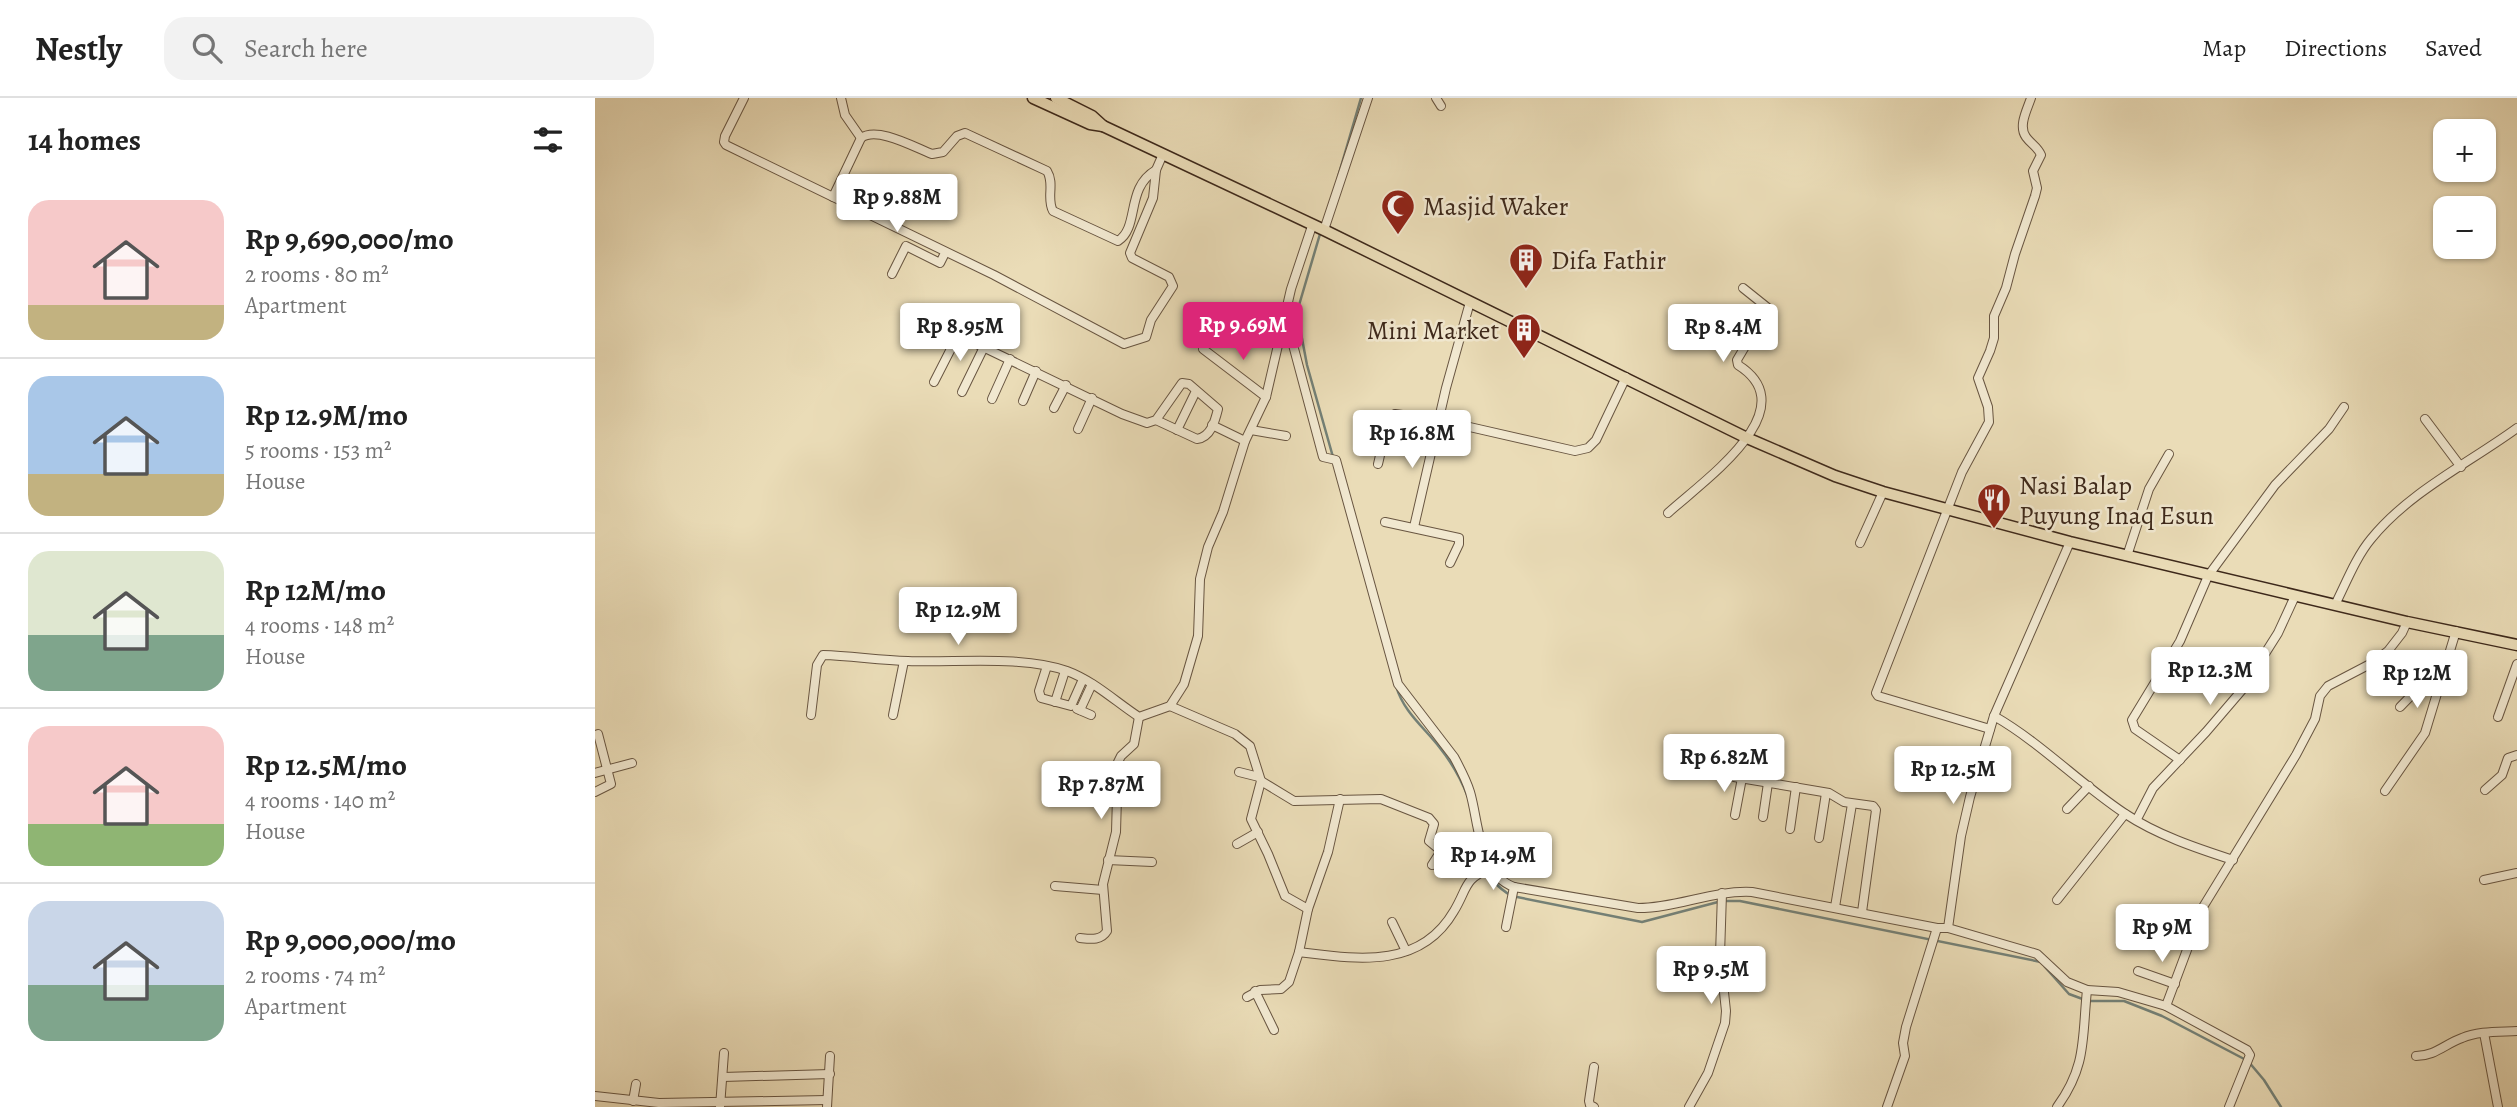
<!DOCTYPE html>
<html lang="en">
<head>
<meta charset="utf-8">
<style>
	:root { --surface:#fff; --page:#f2f2f2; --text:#222; --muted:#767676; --line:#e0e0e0; --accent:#db2777 }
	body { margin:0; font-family:Alegreya,serif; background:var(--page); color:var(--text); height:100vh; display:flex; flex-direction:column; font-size:26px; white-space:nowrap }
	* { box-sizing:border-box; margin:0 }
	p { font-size:23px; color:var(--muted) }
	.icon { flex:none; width:38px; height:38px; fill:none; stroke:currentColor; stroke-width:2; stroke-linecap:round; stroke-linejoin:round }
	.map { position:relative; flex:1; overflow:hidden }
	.details { display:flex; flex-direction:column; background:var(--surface); width:595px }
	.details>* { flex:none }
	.fabs { position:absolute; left:1838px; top:21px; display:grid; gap:14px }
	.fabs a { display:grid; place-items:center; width:63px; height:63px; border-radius:14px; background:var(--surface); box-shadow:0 2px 5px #0004; font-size:35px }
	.price { position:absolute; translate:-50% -60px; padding:0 16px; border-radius:7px; background:#fff; color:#222; font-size:23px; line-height:46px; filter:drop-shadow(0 2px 4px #0008) }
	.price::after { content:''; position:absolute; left:50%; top:42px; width:21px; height:16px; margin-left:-10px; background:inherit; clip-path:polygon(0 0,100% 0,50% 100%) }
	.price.current { background:var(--accent); color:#fff }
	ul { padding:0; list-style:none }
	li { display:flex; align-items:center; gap:21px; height:175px; padding:0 28px }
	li+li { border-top:2px solid var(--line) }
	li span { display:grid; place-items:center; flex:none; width:196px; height:140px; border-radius:21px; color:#555 }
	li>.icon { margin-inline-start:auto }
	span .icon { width:84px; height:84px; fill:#fffc; stroke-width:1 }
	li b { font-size:30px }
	h2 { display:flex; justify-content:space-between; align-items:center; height:84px; padding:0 28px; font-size:30px }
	header { display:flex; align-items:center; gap:42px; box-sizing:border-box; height:98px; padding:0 35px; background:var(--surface); border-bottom:2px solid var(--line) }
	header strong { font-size:33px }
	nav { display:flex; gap:38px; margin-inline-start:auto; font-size:24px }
	.search { width:490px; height:63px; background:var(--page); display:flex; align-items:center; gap:18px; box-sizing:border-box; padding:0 24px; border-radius:21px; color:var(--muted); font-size:26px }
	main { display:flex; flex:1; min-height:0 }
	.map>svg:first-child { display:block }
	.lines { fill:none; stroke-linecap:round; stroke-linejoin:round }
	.stream { stroke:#748076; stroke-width:2.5 }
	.minor-casing { stroke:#685541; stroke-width:10 }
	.major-casing { stroke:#3d281a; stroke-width:13 }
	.minor { stroke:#f1e8d0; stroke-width:8 }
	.major { stroke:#eadcb7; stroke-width:10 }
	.labels { text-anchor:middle; stroke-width:5; stroke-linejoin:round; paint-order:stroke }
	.poi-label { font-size:26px; fill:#3d281a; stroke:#f1e8d0; text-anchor:start }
</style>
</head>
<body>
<header>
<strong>Nestly</strong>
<div class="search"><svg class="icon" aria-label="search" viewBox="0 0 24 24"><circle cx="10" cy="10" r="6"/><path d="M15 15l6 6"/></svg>Search here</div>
<nav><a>Map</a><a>Directions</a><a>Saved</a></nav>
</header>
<main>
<section class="details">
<h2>14 homes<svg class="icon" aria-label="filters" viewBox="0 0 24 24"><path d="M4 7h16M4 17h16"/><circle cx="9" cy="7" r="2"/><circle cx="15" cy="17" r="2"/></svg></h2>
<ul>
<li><span style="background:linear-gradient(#f6c9c9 75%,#c2b280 0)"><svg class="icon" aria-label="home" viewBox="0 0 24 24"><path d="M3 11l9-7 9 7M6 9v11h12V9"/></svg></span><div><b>Rp 9,690,000/mo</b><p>2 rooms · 80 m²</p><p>Apartment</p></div></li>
<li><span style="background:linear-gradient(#a9c7e8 70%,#c2b280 0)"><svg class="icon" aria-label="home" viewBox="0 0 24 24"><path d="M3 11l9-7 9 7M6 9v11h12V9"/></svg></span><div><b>Rp 12.9M/mo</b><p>5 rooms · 153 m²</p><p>House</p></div></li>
<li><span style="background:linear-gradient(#dfe7d0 60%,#7fa58c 0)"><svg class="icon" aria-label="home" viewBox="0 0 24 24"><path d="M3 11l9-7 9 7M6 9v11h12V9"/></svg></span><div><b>Rp 12M/mo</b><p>4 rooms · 148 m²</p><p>House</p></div></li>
<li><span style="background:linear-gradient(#f6c9c9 70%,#8fb573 0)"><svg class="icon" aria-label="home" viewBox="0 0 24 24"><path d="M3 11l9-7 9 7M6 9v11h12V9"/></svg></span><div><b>Rp 12.5M/mo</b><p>4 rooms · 140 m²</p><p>House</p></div></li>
<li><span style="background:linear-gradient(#c9d6e8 60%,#7fa58c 0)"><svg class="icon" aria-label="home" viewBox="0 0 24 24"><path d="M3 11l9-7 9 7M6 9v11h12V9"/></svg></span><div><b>Rp 9,000,000/mo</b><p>2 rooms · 74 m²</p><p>Apartment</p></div></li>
</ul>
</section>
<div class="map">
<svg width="1922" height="1009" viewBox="0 0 1922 1009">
	<rect width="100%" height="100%" fill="#eadcb7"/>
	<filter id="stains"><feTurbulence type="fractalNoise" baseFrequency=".00286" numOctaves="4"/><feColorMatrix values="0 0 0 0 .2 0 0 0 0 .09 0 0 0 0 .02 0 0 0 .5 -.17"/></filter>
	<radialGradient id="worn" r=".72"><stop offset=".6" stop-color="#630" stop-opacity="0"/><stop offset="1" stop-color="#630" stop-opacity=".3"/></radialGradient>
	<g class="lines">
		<g class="stream">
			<path d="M743,79L766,0"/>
			<path d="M725,136L702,214L712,267L738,359"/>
			<path d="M801,588C809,615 829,629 845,650C857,665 866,681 873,699"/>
			<path d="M888,762C894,779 902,790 917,798L1047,824L1123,804"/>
			<path d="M1130,803H1145L1446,864"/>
			<path d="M1450,869L1474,896L1493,903H1529L1567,918L1653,963L1669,982L1686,1009"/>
		</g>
		<g class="minor-casing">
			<g id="minor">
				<path d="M149,0L130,38L129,44L131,47L399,177L529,246L551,239L556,222L578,188L574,179L537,160L535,155L558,100L561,72L568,56"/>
				<path d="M246,0L250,17L266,40"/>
				<path d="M841,0L846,8"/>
				<path d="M238,99L266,40C282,28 319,49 337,56L348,54L362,38L370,35L452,73C460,86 451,100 458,113L523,143C545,129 530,90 561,72"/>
				<path d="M729,132L773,0"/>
				<path d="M297,176L311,148L345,165L350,155"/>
				<path d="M690,217L728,359L741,362L803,586L859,659C865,670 871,681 875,694C884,724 883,776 919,789L1043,810C1082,810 1118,792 1157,794L1342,830H1353"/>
				<path d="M324,219L363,237"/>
				<path d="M608,251L671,299"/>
				<path d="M339,284L363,237L527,316L552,325L561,322L602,341C616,339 620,323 623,311L594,286L587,285L561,322"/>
				<path d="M367,294L389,249"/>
				<path d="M397,301L415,261"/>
				<path d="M428,303L441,273"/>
				<path d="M459,310L471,287"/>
				<path d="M1830,321L1866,369"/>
				<path d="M617,327L650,343"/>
				<path d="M483,331L497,300"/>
				<path d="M582,332L601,293"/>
				<path d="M656,332L691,338"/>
				<path d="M783,366C787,351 789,327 800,316L844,322L980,353L993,350L1001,342L1031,279"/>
				<path d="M1073,415C1108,383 1213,311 1143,267L1142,262L1173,210L1148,190"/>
				<path d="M790,424L864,440V446L855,465"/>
				<path d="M819,429L851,290L875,204"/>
				<path d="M1265,445L1288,394"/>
				<path d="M1532,458L1554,391L1574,356"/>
				<path d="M1740,507C1751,485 1761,459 1776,441C1814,394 1874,365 1922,330"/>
				<path d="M452,568L444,593L446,600L476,608L488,581"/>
				<path d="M460,604L470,573"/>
				<path d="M575,608L640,636L655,648L666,683L656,721L673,756L690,798L713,811"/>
				<path d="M1805,609L1852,561"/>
				<path d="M482,611L496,617"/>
				<path d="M485,612L497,586"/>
				<path d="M216,617L222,567L228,557C256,558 284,562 313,563C360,565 428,557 472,573C499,583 521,604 544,619L575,608L589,586L603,538L605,481L613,449L628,414L650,343L671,299L696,191L717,128"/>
				<path d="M298,617L309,563"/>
				<path d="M1399,618C1446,645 1484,685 1529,715C1562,737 1601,750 1638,762"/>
				<path d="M1903,619L1922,566"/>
				<path d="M1395,631L1283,598L1281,595L1367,374L1394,324L1393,309L1383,280L1395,253L1399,240V218L1411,190L1420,156L1440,98L1442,90L1438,73L1446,57C1443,49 1436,46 1431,39C1423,28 1432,12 1436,0"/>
				<path d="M1585,662L1540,631L1537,622L1585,543L1613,478L1680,387L1734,331L1749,309"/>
				<path d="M644,674L664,679"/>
				<path d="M0,675L37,665"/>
				<path d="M1139,679L1234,695L1249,704L1278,708L1281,712L1267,814"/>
				<path d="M666,683L699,703L786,701L834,720L839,726L834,743L846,753L837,767"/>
				<path d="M1890,692L1907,677L1913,660L1922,657"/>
				<path d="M1790,693L1830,635L1861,533"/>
				<path d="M0,694L16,686L3,636"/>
				<path d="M1472,711L1494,688"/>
				<path d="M1140,717L1147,680"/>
				<path d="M1168,719L1173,685"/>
				<path d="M1542,721L1558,690L1611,634L1647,592L1683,535L1700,498"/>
				<path d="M1195,731L1201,689"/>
				<path d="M1224,740L1231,695"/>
				<path d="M642,746L663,734"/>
				<path d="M513,762L557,764"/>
				<path d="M1889,782L1922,775"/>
				<path d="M460,788L508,792"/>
				<path d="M1462,802L1530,716"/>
				<path d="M1240,809L1257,706"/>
				<path d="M797,824L811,853"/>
				<path d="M911,829L919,789"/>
				<path d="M485,840C495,841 506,843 512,833L508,786L521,734L523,664L526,658L539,646L544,619"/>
				<path d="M704,854C761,861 825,872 859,813C873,790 868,781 896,770"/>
				<path d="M1543,873L1580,886"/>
				<path d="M1492,892L1523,894L1571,908L1652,952L1655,957L1634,1009"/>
				<path d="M660,893L679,932"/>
				<path d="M652,899L665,892L686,891L694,884L704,854L713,811L733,754L745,701"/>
				<path d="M1571,908L1608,809L1701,657L1720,621L1725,598L1733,588L1779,564L1793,553L1807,535L1812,524"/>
				<path d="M1889,935L1903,1009"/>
				<path d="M1821,958C1840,958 1850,946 1867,940C1883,933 1904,934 1922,933"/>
				<path d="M999,969L994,1003L995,1007L999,1009"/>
				<path d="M128,979L235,976"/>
				<path d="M0,998L64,1005L232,1002"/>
				<path d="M38,1003L41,986"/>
				<path d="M125,1009L129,955"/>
				<path d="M232,1009L235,958"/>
				<path d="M1094,1009L1113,975L1130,925L1131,913L1125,857L1127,795"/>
				<path d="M1292,1009L1310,958L1308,945L1311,929L1342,830"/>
				<path d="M1462,1009C1492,968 1487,940 1492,892L1472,884L1442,856L1353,830L1366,738L1375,699L1399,618L1475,444"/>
			</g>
		</g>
		<g class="major-casing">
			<g id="major">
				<path d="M438,0L495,26L508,28"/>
				<path d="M461,0L497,18L508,28L729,132L1152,340L1240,378L1288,394L1475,444L1812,524L1922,547"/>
			</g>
		</g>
		<use href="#minor" class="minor"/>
		<use href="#major" class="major"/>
	</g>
	<defs>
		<g id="mosque-pin" transform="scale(1.75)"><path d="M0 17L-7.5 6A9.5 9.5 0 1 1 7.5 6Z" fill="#8f2418" stroke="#f1e8d0"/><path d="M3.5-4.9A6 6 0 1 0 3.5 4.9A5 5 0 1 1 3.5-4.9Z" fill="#fff"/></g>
		<g id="building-pin" transform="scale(1.75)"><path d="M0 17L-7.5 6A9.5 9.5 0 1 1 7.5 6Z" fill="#8f2418" stroke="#f1e8d0"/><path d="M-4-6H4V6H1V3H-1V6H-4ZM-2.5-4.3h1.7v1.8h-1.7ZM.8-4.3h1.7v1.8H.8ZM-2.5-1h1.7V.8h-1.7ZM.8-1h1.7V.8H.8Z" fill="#fff"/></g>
		<g id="restaurant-pin" transform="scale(1.75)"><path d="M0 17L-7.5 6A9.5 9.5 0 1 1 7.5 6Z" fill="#8f2418" stroke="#f1e8d0"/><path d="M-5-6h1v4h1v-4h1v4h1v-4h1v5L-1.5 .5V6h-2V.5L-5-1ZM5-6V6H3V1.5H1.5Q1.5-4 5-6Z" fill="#fff"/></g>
	</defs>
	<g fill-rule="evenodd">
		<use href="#mosque-pin" x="803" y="108"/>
		<use href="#building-pin" x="931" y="162"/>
		<use href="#building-pin" x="929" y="232"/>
		<use href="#restaurant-pin" x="1399" y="402"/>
	</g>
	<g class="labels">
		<g class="poi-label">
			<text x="828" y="117">Masjid Waker</text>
			<text x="956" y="171">Difa Fathir</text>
			<text x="904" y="241" text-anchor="end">Mini Market</text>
			<text x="1424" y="396">Nasi Balap<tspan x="1424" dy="30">Puyung Inaq Esun</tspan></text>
		</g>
	</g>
	<rect width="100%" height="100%" filter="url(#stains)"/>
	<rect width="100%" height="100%" fill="url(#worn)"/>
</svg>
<div class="fabs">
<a>+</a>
<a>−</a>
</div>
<b class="price" style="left:302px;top:136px">Rp 9.88M</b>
<b class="price current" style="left:648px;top:264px">Rp 9.69M</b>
<b class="price" style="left:365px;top:265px">Rp 8.95M</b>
<b class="price" style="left:1128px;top:266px">Rp 8.4M</b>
<b class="price" style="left:817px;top:372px">Rp 16.8M</b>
<b class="price" style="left:363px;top:549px">Rp 12.9M</b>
<b class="price" style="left:1615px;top:609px">Rp 12.3M</b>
<b class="price" style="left:1822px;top:612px">Rp 12M</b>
<b class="price" style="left:1129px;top:696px">Rp 6.82M</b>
<b class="price" style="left:1358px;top:708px">Rp 12.5M</b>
<b class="price" style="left:506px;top:723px">Rp 7.87M</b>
<b class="price" style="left:898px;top:794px">Rp 14.9M</b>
<b class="price" style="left:1567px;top:866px">Rp 9M</b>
<b class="price" style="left:1116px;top:908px">Rp 9.5M</b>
</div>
</main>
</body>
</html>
